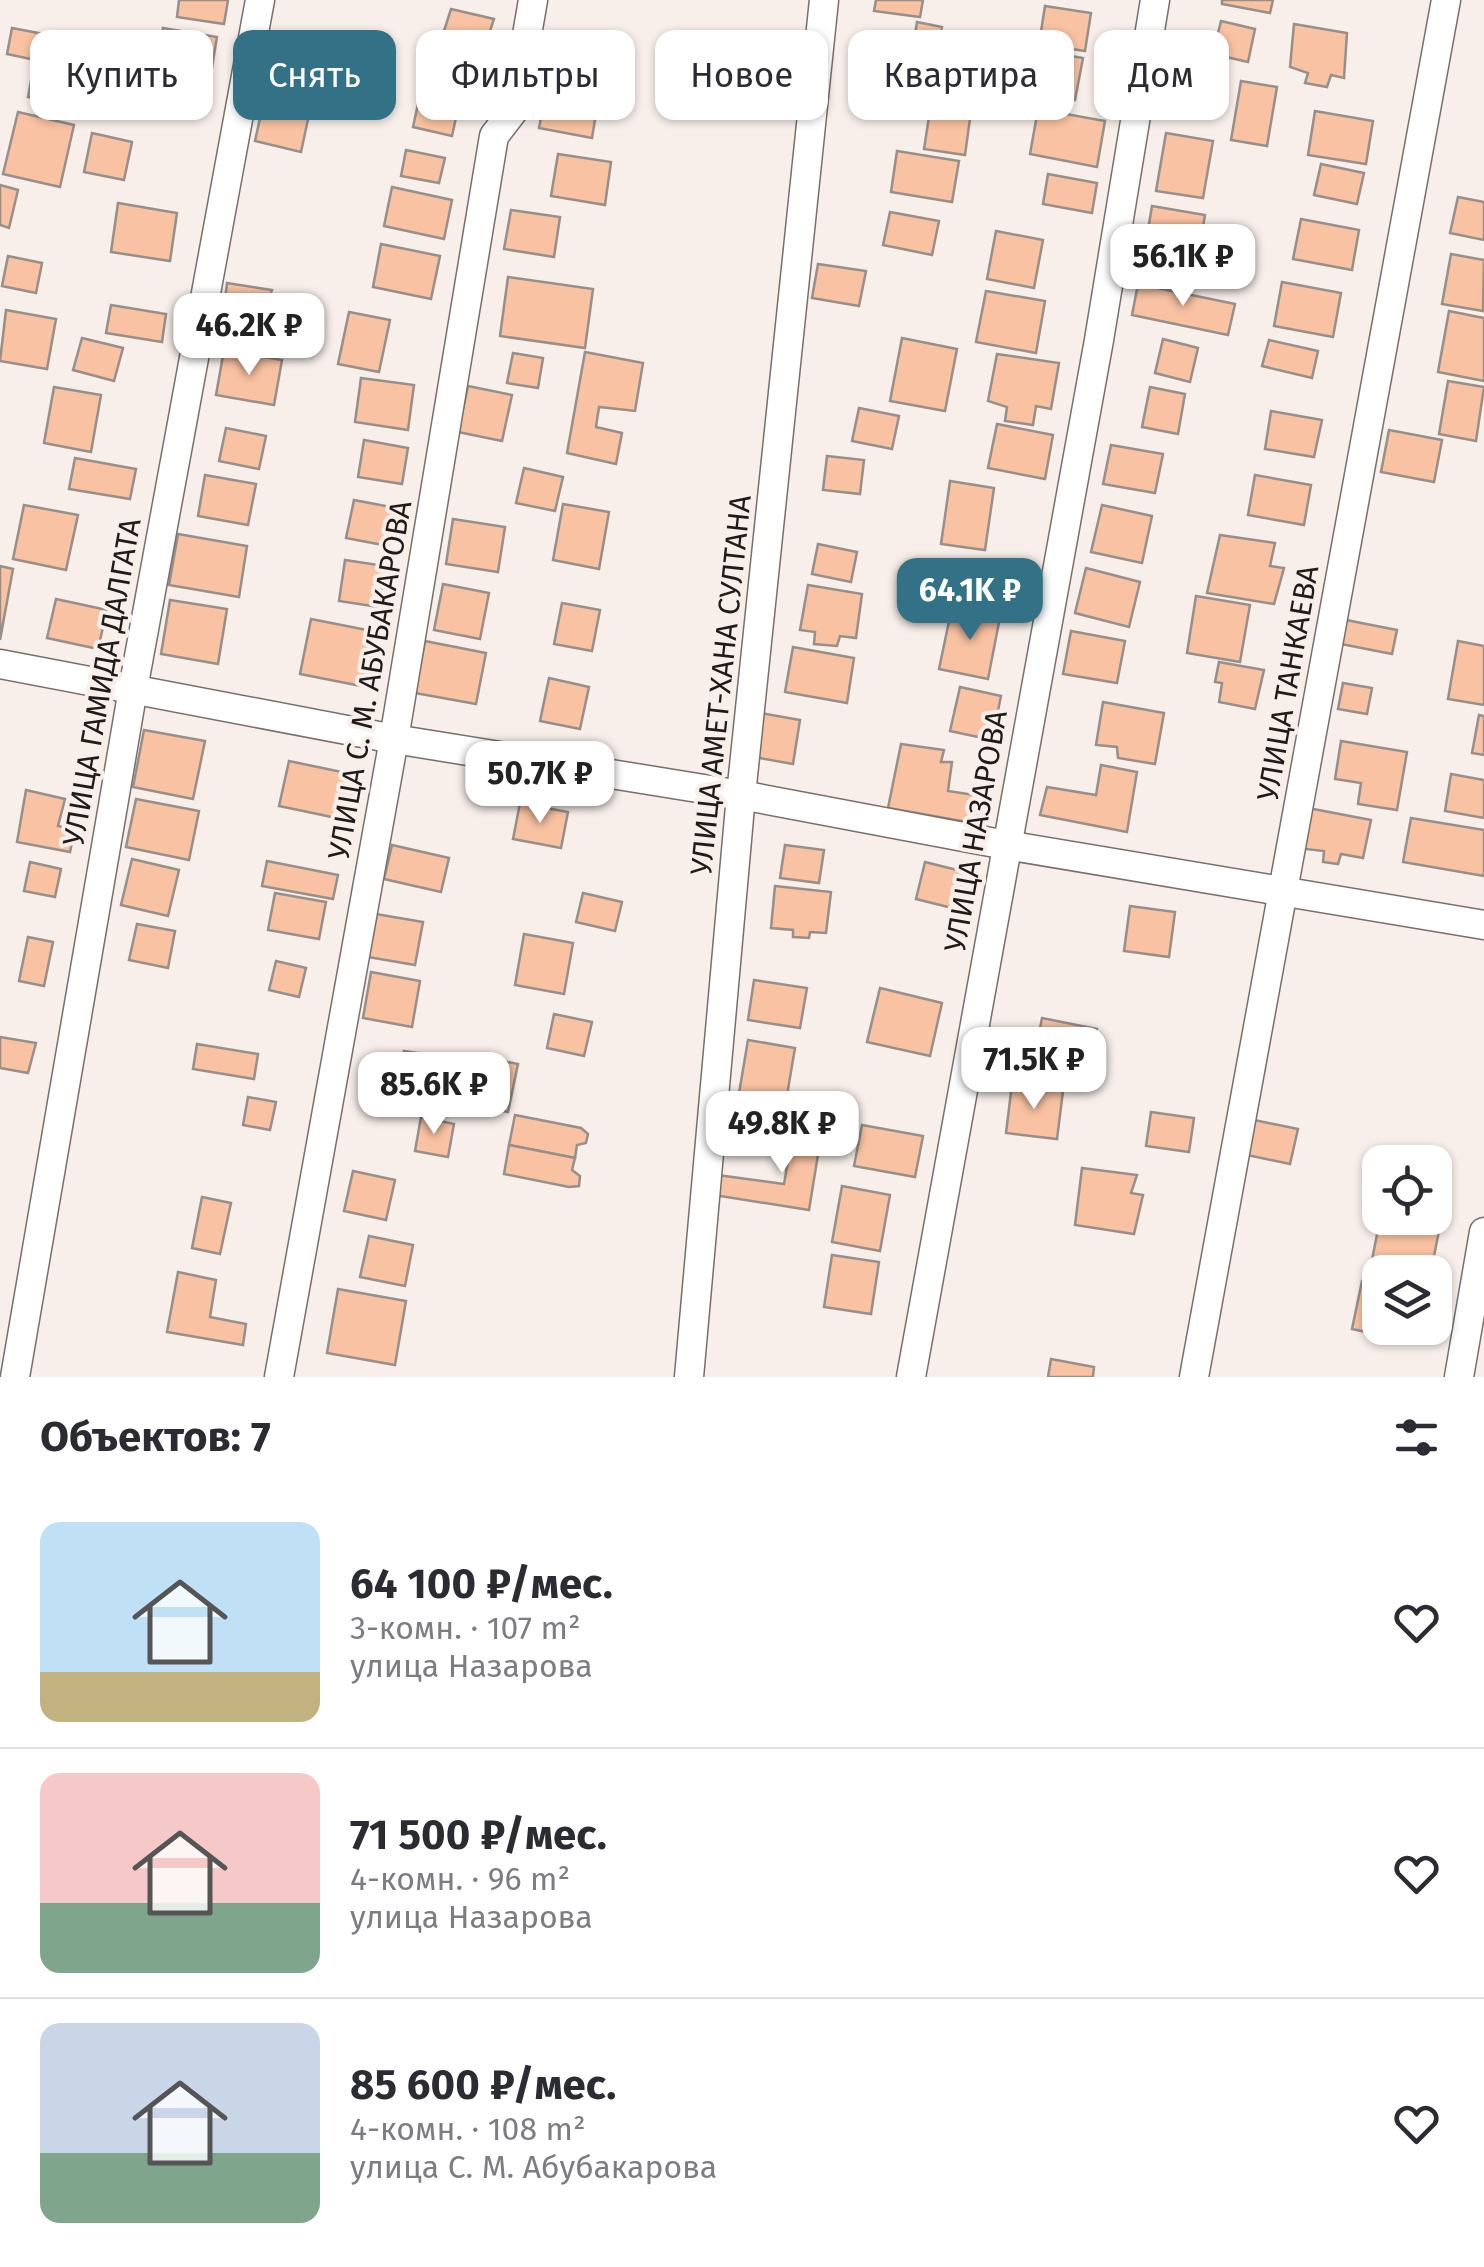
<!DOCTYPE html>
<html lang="ru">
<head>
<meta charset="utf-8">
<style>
	:root { --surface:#fff; --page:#f2f2f3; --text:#2b2b33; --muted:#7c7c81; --line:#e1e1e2; --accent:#337187 }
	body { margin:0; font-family:"Fira Sans",sans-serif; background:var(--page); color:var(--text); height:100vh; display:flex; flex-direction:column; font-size:38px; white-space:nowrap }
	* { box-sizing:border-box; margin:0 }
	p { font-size:32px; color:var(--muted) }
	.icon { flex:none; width:55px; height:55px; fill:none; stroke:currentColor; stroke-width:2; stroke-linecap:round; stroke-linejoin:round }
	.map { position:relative; height:1377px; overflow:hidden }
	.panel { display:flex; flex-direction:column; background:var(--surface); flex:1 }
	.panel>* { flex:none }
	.guide { position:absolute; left:30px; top:30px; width:1425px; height:90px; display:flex; gap:20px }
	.tools { position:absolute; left:1362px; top:1145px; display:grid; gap:20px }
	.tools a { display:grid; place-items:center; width:90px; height:90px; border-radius:20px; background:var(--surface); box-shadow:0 2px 8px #0004; font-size:50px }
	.price { position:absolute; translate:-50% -85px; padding:0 22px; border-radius:20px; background:#fff; color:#222; font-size:32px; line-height:65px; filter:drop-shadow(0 2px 5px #0008) }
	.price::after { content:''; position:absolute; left:50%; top:60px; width:30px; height:22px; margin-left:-15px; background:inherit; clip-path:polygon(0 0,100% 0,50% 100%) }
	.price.current { background:var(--accent); color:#fff }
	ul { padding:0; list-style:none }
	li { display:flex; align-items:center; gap:30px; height:250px; padding:0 40px }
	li+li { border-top:2px solid var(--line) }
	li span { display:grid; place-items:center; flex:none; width:280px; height:200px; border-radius:20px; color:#555 }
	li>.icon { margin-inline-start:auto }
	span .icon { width:120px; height:120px; fill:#fffc; stroke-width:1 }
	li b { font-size:42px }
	h2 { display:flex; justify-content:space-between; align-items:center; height:120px; padding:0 40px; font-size:42px }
	.tag { padding:0 35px; border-radius:20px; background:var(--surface); box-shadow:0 2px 8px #0004; font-size:35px; line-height:90px }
	.tag.current { background:var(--accent); color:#fff }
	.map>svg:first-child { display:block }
	.building { fill:#f9c2a2; stroke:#978f8a; stroke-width:2.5 }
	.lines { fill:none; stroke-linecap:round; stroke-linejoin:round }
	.minor-casing { stroke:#776f6a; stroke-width:31 }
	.minor { stroke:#fff; stroke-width:28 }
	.labels { text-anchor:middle; stroke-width:8; stroke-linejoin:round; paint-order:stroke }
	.street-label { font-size:30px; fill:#1e1b19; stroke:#f8efea }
</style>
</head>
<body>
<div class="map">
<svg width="1484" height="1377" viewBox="0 0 1484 1377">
	<rect width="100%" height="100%" fill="#f8efea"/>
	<g class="building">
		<path d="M179,0H228L224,24L177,17Z"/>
		<path d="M876,0H923L920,17L874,11Z"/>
		<path d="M1222,0H1273L1270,13L1222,4Z"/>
		<path d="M1045,6L1091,13L1085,51L1039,44Z"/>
		<path d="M451,9L494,19L475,76L442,69L454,32L444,31Z"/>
		<path d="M1221,21L1255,29L1248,62L1213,54Z"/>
		<path d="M917,22L942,27L929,90L881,80L886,54L911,58Z"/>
		<path d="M1294,24L1347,33L1344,78L1331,75L1327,87L1305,83L1308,73L1290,67Z"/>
		<path d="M12,28L65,38L59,65L7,54Z"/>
		<path d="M163,28L217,37L208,91L154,83Z"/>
		<path d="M270,40L323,49L315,95L262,85Z"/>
		<path d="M1048,52L1083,58L1075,100L1040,94Z"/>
		<path d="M103,67L143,76L136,106L96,97Z"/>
		<path d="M33,70L63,76L58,103L28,97Z"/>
		<path d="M548,80L600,89L592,138L539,128Z"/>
		<path d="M1241,81L1277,87L1267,146L1231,140Z"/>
		<path d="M421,90L460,99L452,136L413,127Z"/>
		<path d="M933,91L973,97L965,155L924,149Z"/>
		<path d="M264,100L310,110L301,152L255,141Z"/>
		<path d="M1038,109L1105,121L1097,167L1030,154Z"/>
		<path d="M1315,111L1373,121L1366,164L1308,155Z"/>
		<path d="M18,112L74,125L60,187L3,174Z"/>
		<path d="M92,133L132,142L124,180L84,172Z"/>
		<path d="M1166,133L1213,141L1203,198L1156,191Z"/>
		<path d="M406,150L445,158L439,183L401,176Z"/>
		<path d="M897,151L959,161L952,202L891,192Z"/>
		<path d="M558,154L611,162L605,205L551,196Z"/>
		<path d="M1321,164L1364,173L1357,204L1314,195Z"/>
		<path d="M1048,174L1097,183L1092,213L1043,204Z"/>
		<path d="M0,185L18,190L9,228L0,225Z"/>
		<path d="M392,187L452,200L444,239L384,226Z"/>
		<path d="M1458,197L1484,202V240L1450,233Z"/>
		<path d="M118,203L177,213L170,261L111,252Z"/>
		<path d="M1152,206L1205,215L1199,251L1146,242Z"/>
		<path d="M511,210L560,217L554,257L504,249Z"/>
		<path d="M890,212L939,221L932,255L883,245Z"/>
		<path d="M1301,219L1359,230L1352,270L1293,259Z"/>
		<path d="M996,231L1043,240L1034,288L987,279Z"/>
		<path d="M381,244L440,256L431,299L373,287Z"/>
		<path d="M1451,254L1484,260L1483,311L1442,304Z"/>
		<path d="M8,256L42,263L36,293L2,286Z"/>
		<path d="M818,264L866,271L859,306L812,298Z"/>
		<path d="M508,277L593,289L585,348L500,336Z"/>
		<path d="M1282,282L1341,293L1333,337L1274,326Z"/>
		<path d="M227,283L272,290L266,307L279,310L273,344L221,335Z"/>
		<path d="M1138,284L1235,304L1228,335L1132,315Z"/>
		<path d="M986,291L1045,301L1036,353L976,342Z"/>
		<path d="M111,305L166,314L162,342L106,333Z"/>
		<path d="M6,310L56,319L47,369L0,361Z"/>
		<path d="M1449,311L1484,318V381L1438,372Z"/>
		<path d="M349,312L390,320L379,372L338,364Z"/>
		<path d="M82,338L123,348L114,381L73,370Z"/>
		<path d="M902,338L957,349L945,411L890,401Z"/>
		<path d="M1163,339L1198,348L1190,382L1155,373Z"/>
		<path d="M1269,340L1318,351L1312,378L1262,366Z"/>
		<path d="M224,350L282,360L274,405L216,395Z"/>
		<path d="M585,352L643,363L635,411L599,407L596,427L622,433L616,464L567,453Z"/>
		<path d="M513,353L543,358L538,388L507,383Z"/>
		<path d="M997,354L1059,363L1051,409L1036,406L1033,425L1005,421L1007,407L988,401Z"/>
		<path d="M361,378L414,385L408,430L355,422Z"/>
		<path d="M1448,381L1484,387L1476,441L1439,434Z"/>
		<path d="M468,386L512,395L502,441L458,432Z"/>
		<path d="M54,387L101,395L91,452L44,443Z"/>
		<path d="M1150,387L1185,394L1178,434L1142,427Z"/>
		<path d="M859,408L899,416L892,449L852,441Z"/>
		<path d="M1271,411L1322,420L1314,457L1265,449Z"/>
		<path d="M997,424L1053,435L1045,479L988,468Z"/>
		<path d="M226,428L266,436L259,469L219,461Z"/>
		<path d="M1389,430L1442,440L1434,482L1381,472Z"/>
		<path d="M364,440L408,448L402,484L358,477Z"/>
		<path d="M1111,445L1163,454L1155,493L1103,484Z"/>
		<path d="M827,456L864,460L860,494L823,490Z"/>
		<path d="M75,458L136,469L130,499L69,489Z"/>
		<path d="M524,468L563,477L555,511L516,503Z"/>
		<path d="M205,475L256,484L248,525L198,516Z"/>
		<path d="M1255,475L1311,485L1304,525L1248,515Z"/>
		<path d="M950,481L994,488L985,550L941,544Z"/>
		<path d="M354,500L396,508L388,546L346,538Z"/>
		<path d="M563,504L609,512L599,569L553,560Z"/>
		<path d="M24,505L78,515L66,570L13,559Z"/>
		<path d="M1102,505L1152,516L1142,563L1091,552Z"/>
		<path d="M453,519L505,527L498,572L446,564Z"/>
		<path d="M178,534L247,546L239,597L169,585Z"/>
		<path d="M1220,535L1275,543L1270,566L1284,568L1274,604L1207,593Z"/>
		<path d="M818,544L857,552L851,582L812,574Z"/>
		<path d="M345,560L385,566L379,607L339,601Z"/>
		<path d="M976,560L1017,567L1011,602L970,595Z"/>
		<path d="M0,566L13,569L0,640Z"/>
		<path d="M1086,568L1140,582L1129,627L1075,613Z"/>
		<path d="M443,584L489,593L480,639L434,630Z"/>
		<path d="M808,585L862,594L856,638L840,636L837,646L814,644L815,632L800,630Z"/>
		<path d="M1196,596L1250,605L1240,662L1187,653Z"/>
		<path d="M56,599L107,610L98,649L47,638Z"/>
		<path d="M170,600L227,609L218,664L161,654Z"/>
		<path d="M562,603L600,610L592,651L554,644Z"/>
		<path d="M952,607L1000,617L988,679L939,669Z"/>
		<path d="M311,619L372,631L361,686L300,674Z"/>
		<path d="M1341,619L1397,630L1392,654L1336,643Z"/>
		<path d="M1071,631L1125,641L1117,683L1063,674Z"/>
		<path d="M425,641L486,653L476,704L415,693Z"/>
		<path d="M1458,641L1484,646V705L1448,699Z"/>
		<path d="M793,647L854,658L847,703L785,692Z"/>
		<path d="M1219,662L1264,670L1255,709L1219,702L1222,683L1215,682Z"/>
		<path d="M549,678L589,687L580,729L540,721Z"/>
		<path d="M1343,683L1372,688L1367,714L1338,709Z"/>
		<path d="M960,687L1001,696L992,740L950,731Z"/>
		<path d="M1103,702L1164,713L1155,764L1118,758L1117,747L1096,745Z"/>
		<path d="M761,713L800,720L793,764L754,757Z"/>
		<path d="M1479,715L1484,716V755L1472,753Z"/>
		<path d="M144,730L205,741L193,799L133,787Z"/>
		<path d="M1341,741L1407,752L1397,810L1358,804L1361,783L1335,779Z"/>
		<path d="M901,744L944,750L941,762H952L948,791L988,797L984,825L888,808Z"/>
		<path d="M289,761L356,775L346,820L279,806Z"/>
		<path d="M1101,765L1137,772L1127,832L1040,815L1047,787L1096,795Z"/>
		<path d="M1451,774L1484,780V818L1445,811Z"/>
		<path d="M26,790L65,799L58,826L75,829L70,852L17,842Z"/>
		<path d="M136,799L199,811L189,860L126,847Z"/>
		<path d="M520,803L568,812L561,848L513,839Z"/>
		<path d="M1303,807L1371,820L1363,858L1341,854L1338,864L1323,862L1324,851L1296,848Z"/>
		<path d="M1411,818L1484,830V876L1403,862Z"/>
		<path d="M392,845L449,858L441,892L384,879Z"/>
		<path d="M785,845L824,850L819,883L780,878Z"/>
		<path d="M132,859L179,870L168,916L121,905Z"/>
		<path d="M267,861L338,875L333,899L262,886Z"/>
		<path d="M30,862L61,869L55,897L24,891Z"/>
		<path d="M925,862L965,872L956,909L916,899Z"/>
		<path d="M775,886L831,892L826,933L810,932L809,938L793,937V930L771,928Z"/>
		<path d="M275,893L326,902L319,939L268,930Z"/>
		<path d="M583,893L622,902L615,931L576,922Z"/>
		<path d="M1130,906L1175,912L1169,957L1124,951Z"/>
		<path d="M376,914L423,922L415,965L368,957Z"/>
		<path d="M137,924L175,931L168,968L129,960Z"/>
		<path d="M524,934L573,943L564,994L515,985Z"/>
		<path d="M28,937L53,942L44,986L19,981Z"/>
		<path d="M276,961L306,968L299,997L269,990Z"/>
		<path d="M371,972L420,981L412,1027L363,1018Z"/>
		<path d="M754,980L807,988L800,1028L748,1020Z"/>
		<path d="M880,988L942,1003L930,1056L867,1042Z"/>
		<path d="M554,1014L592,1022L584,1056L547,1048Z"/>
		<path d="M1042,1018L1097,1029L1088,1076L1033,1065Z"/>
		<path d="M0,1037L36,1043L28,1073L0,1068Z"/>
		<path d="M748,1040L795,1048L785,1107L738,1099Z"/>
		<path d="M197,1044L258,1054L254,1079L193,1069Z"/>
		<path d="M404,1051L451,1058L444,1109L397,1102Z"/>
		<path d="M468,1054L518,1064L508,1112L458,1102Z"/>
		<path d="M1012,1084L1063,1091L1057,1139L1006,1133Z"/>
		<path d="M248,1097L276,1102L270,1130L243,1125Z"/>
		<path d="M1151,1112L1194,1118L1189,1152L1146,1146Z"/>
		<path d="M515,1115L581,1128L588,1134L586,1143L577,1145L575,1158L509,1145Z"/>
		<path d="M421,1117L454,1124L448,1157L415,1151Z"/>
		<path d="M1254,1120L1298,1129L1290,1164L1247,1155Z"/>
		<path d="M862,1125L923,1136L915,1177L854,1166Z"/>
		<path d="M794,1126L822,1130L809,1210L714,1195L717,1175L784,1184Z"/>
		<path d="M509,1145L575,1158L572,1170L580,1176L579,1186L569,1187L504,1174Z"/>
		<path d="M1082,1168L1137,1175L1131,1193L1143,1195L1134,1234L1075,1225Z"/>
		<path d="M1435,1168L1447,1170L1438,1218L1435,1217Z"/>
		<path d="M353,1171L395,1180L386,1220L344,1211Z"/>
		<path d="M842,1186L890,1195L880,1251L832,1242Z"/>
		<path d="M202,1197L231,1203L220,1254L192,1248Z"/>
		<path d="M1380,1219L1439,1231L1431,1271L1372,1260Z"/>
		<path d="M369,1236L413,1245L405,1286L360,1277Z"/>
		<path d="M832,1255L879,1262L871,1314L824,1307Z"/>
		<path d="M178,1272L216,1280L210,1317L246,1324L243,1345L167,1332Z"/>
		<path d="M1362,1281L1380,1285V1328H1411L1408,1341L1352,1329Z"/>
		<path d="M338,1289L406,1301L395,1365L327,1353Z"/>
		<path d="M1051,1359L1094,1367L1093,1377H1048Z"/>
	</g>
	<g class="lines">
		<g class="minor-casing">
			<g id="minor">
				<path d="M0,664L394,739L741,795L1006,845L1484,925"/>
				<path d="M15,1377L133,689L260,0"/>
				<path d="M279,1377L394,739L494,136L514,110L533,0"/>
				<path d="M689,1377L741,795L824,0"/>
				<path d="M911,1377L1099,340L1155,0"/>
				<path d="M1194,1377L1446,0"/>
				<path d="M1459,1377L1484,1232"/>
			</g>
		</g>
		<use href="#minor" class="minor"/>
	</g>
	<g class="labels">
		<g class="street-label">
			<text transform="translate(370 680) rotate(-80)" y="10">УЛИЦА С. М. АБУБАКАРОВА</text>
			<text transform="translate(102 682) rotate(-80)" y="10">УЛИЦА ГАМИДА ДАЛГАТА</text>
			<text transform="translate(1288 683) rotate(-80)" y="10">УЛИЦА ТАНКАЕВА</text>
			<text transform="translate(721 685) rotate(-84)" y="10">УЛИЦА АМЕТ-ХАНА СУЛТАНА</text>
			<text transform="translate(976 831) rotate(-80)" y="10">УЛИЦА НАЗАРОВА</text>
		</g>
	</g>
</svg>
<div class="tools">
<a><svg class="icon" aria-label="locate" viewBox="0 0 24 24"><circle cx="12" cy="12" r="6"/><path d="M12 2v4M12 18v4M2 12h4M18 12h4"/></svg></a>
<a><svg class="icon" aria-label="layers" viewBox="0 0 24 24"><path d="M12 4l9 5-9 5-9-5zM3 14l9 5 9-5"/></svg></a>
</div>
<b class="price" style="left:1183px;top:309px">56.1K ₽</b>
<b class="price" style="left:249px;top:378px">46.2K ₽</b>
<b class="price current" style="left:970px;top:643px">64.1K ₽</b>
<b class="price" style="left:540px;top:826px">50.7K ₽</b>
<b class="price" style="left:1034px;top:1112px">71.5K ₽</b>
<b class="price" style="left:434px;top:1137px">85.6K ₽</b>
<b class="price" style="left:782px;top:1176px">49.8K ₽</b>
<div class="guide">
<a class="tag">Купить</a>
<a class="tag current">Снять</a>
<a class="tag">Фильтры</a>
<a class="tag">Новое</a>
<a class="tag">Квартира</a>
<a class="tag">Дом</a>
</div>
</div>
<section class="panel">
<h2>Объектов: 7<svg class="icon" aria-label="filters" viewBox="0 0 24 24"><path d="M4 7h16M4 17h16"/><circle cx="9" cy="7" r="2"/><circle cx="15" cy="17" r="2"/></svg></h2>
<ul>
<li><span style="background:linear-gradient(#bfe0f5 75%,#c2b280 0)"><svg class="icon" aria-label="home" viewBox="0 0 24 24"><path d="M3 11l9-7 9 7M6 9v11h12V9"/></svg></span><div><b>64 100 ₽/мес.</b><p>3-комн. · 107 m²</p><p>улица Назарова</p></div><svg class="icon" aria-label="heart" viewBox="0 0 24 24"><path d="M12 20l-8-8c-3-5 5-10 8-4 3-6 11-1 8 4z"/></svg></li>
<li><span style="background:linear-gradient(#f6c9c9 65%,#7fa58c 0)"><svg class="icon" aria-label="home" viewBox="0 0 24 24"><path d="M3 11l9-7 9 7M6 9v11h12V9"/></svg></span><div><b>71 500 ₽/мес.</b><p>4-комн. · 96 m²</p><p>улица Назарова</p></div><svg class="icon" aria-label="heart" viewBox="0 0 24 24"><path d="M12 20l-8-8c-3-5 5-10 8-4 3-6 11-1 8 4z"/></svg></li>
<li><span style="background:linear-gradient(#c9d6e8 65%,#7fa58c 0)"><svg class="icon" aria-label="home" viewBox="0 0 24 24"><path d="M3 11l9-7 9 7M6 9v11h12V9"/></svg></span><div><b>85 600 ₽/мес.</b><p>4-комн. · 108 m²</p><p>улица С. М. Абубакарова</p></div><svg class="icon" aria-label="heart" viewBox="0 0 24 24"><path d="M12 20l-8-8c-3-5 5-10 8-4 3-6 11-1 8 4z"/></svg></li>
</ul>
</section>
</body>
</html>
